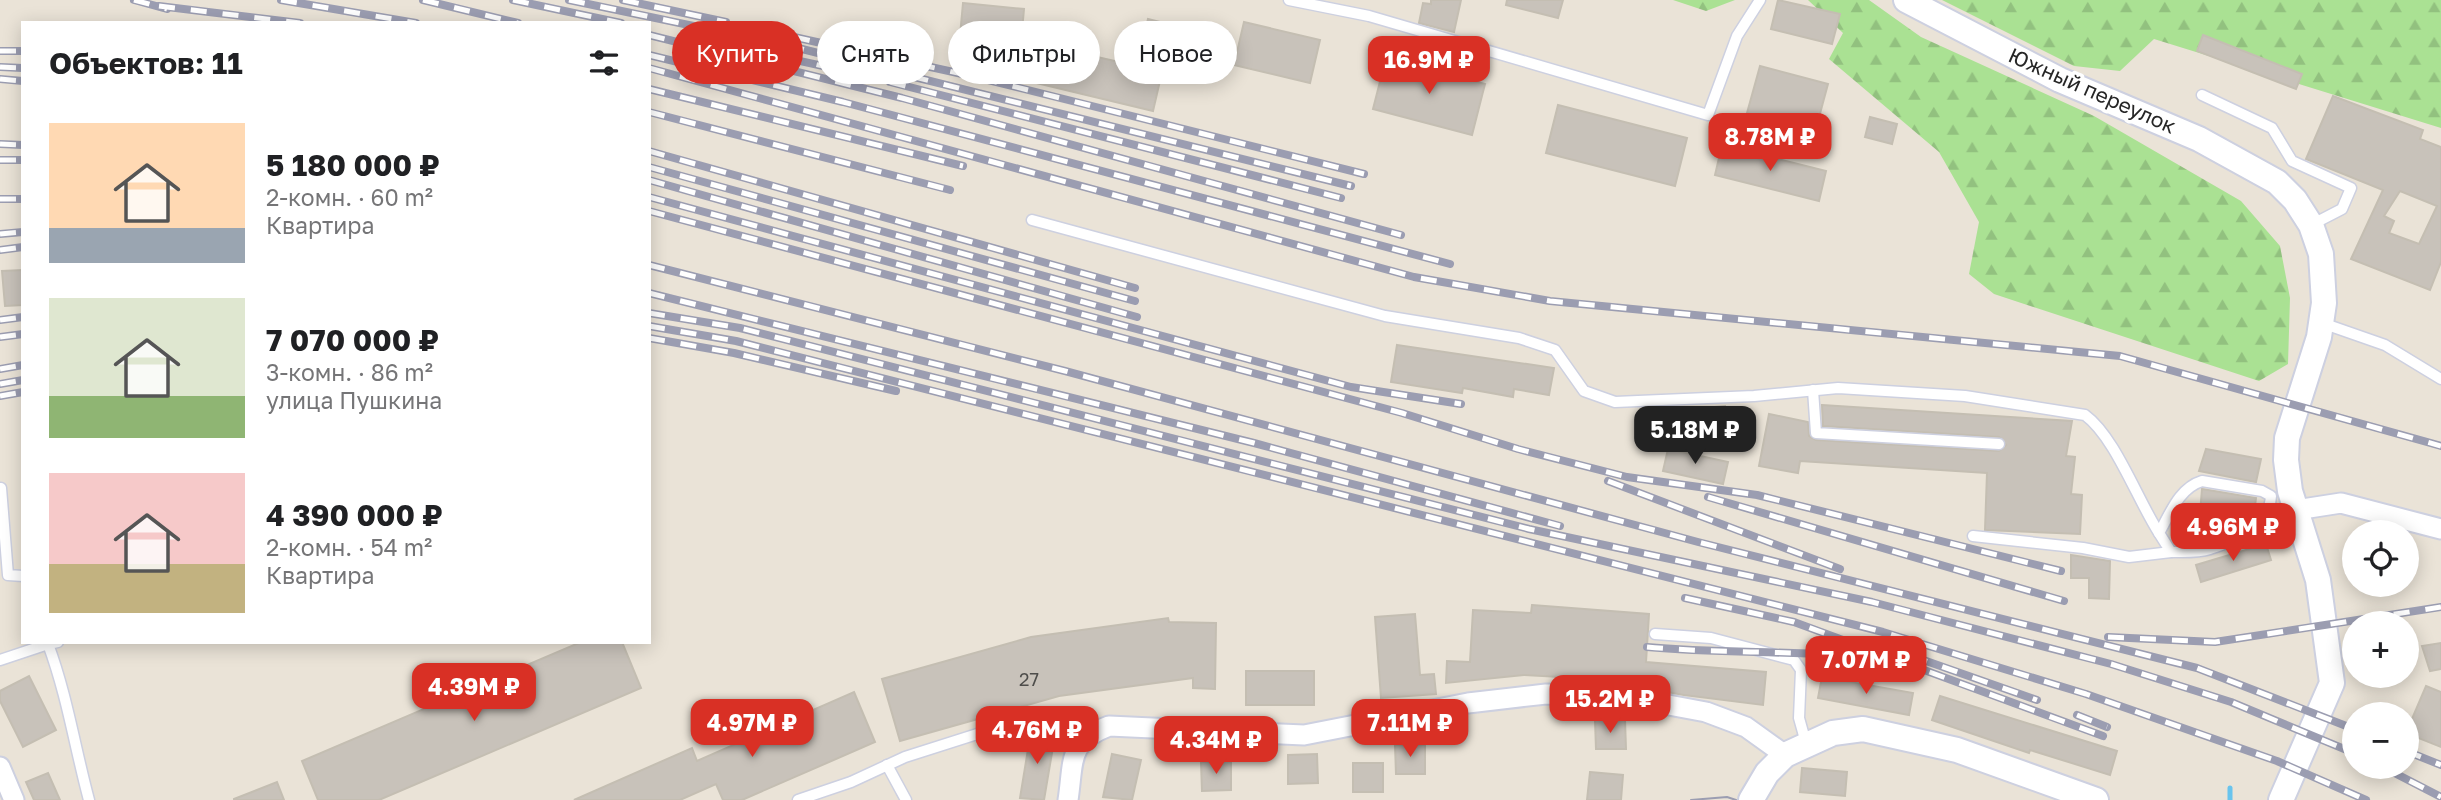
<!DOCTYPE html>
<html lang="ru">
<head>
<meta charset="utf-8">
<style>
	:root { --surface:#fff; --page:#f2f2f2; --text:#202124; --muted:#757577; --accent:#d93025 }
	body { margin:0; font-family:"Golos Text",sans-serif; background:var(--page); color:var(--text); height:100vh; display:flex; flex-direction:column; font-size:26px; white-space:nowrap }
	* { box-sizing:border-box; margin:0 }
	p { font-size:23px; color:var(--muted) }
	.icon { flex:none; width:38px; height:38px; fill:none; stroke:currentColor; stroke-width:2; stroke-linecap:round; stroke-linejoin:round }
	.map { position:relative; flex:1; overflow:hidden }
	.sheet { position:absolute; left:21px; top:21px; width:630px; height:623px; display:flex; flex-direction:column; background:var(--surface); border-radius:0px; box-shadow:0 4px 18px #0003 }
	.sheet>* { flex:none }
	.top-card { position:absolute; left:672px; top:21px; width:665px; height:63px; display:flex; gap:14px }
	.fabs { position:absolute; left:2342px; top:520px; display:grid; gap:14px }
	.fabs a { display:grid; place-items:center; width:77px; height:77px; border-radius:50%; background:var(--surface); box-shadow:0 4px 18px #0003; font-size:35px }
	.price { position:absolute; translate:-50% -60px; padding:0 16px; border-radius:14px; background:var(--accent); color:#fff; font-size:23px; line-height:46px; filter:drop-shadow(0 2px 4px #0008) }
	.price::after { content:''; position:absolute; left:50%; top:42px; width:21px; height:16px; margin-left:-10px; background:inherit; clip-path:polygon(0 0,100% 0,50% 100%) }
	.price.selected { background:#222; color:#fff }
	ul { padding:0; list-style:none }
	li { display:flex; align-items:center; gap:21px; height:175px; padding:0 28px }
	li span { display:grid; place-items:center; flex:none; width:196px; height:140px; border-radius:0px; color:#555 }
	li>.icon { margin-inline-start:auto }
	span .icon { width:84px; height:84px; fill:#fffc; stroke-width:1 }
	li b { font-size:30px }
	h2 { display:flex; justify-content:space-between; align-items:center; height:84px; padding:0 28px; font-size:30px }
	.pill { padding:0 24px; border-radius:32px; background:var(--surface); box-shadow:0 4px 18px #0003; font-size:24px; line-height:63px }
	.pill.selected { background:var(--accent); color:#fff }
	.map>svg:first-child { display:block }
	.forest { fill:url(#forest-firs) }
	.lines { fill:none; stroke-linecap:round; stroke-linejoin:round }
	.stream { stroke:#69c4ed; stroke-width:5 }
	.building { fill:#c8c2ba; stroke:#c4beb2; stroke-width:2; fill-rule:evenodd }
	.service-casing { stroke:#cdd0e0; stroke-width:13 }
	.minor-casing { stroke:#cdd0e0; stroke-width:23 }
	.tertiary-casing { stroke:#cdd0e0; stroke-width:28 }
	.service { stroke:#fff; stroke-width:10 }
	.minor { stroke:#fff; stroke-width:19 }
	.tertiary { stroke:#fff; stroke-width:24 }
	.tram { stroke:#9b9db1; stroke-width:2 }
	.rail-casing { stroke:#9b9db1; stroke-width:8 }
	.rail { stroke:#fff; stroke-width:5; stroke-dasharray:16; stroke-linecap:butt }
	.labels { text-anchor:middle; stroke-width:7; stroke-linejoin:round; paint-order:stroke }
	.number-label { font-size:18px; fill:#4e4d4b }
	.street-label { font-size:21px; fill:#262626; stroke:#fff }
</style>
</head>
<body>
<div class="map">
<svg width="2441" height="800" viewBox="0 0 2441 800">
	<defs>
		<pattern id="forest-firs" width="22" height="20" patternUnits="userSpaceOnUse" patternTransform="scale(1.75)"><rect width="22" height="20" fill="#aae193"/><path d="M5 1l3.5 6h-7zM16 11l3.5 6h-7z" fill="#92c17f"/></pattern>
	</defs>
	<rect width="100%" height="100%" fill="#eae3d7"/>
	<g class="forest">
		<path d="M1673,0H1735L1706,11Z"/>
		<path d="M1808,0H1869L1921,37L2094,116L2241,201L2280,246L2290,298L2288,364L2259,381L1994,294L1969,274L1979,222L1939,152L1829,59L1843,33Z"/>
		<path d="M1942,0H2441V128L2154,39L2120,71L2074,66Z"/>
	</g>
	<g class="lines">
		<path class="stream" d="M2230,788V800"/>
	</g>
	<g class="building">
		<path d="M1431,0H1461L1454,32L1419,23L1423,3L1431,4Z"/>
		<path d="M1507,0H1563L1558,18L1506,5Z"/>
		<path d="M1778,0L1840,14L1832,44L1771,29Z"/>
		<path d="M963,3L1024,9L1021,42L960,36Z"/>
		<path d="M1148,19L1172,25L1167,44L1143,39Z"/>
		<path d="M1244,22L1320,40L1310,83L1234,65Z"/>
		<path d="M2203,35L2302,74L2296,89L2197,51Z"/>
		<path d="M1037,43L1162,72L1153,111L1028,81Z"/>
		<path d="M1386,58L1485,84L1472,135L1373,109Z"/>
		<path d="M1760,66L1828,84L1815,132L1747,113Z"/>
		<path d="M2333,96L2423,130L2420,139L2441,147V262L2430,290L2351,259L2383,190L2306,159ZM2400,191L2437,206L2419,244L2389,233L2394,221L2384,216Z"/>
		<path d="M1558,105L1687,138L1675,186L1546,153Z"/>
		<path d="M1870,117L1897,124L1892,144L1865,137Z"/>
		<path d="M1722,145L1826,171L1819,201L1715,175Z"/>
		<path d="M23,270V305L5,306L2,271Z"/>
		<path d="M1397,345L1554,368L1549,395L1514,389L1513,397L1463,388L1462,393L1391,382Z"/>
		<path d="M1822,405L2072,421L2066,456L2075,457L2071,494L2082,495L2080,534L1985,530L1987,473L1800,461L1798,473L1759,466L1769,414L1808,422L1809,436L1816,440L1999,451L2006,445L1999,437L1823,426Z"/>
		<path d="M1725,406L1727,428L1662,434L1660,412Z"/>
		<path d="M1668,449L1728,462L1723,484L1663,471Z"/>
		<path d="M2206,449L2261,459L2256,482L2199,471Z"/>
		<path d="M2202,489L2256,498L2254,513L2231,511L2230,532L2199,526Z"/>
		<path d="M2266,544L2271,560L2201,582L2196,565Z"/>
		<path d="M2071,555L2110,561L2109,599L2089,598V578H2071Z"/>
		<path d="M1532,605L1649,614L1646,662L1766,672L1763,705L1684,695L1633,686V681L1524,675L1446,683L1447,661L1470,662L1473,610L1531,613Z"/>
		<path d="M1415,614L1420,675L1434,674L1436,694L1381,698L1375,617Z"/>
		<path d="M1168,618L1169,622L1216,623L1215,689L1193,688V678L1059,696L900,741L882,679L1031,637Z"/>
		<path d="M581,642H622L641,688L379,800H318L302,761Z"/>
		<path d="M2441,643V669L2430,671L2422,646Z"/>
		<rect x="1246" y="671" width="68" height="34"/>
		<path d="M29,676L56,730L23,747L0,701V691Z"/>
		<path d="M1822,677L1913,693L1909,715L1818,698Z"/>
		<path d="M2426,686L2441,692V747L2406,733Z"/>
		<path d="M854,692L875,742L742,800H723L716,784L680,800H574L692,748L697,761Z"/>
		<path d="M1940,696L2117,751L2110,775L2030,750L2029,753L1932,720Z"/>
		<path d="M1595,720H1625L1626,749H1596Z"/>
		<path d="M1031,731L1055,735L1044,800L1020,798Z"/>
		<path d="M1395,745H1425V774H1396Z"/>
		<path d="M1112,754L1141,760L1132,800L1103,797Z"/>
		<path d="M1317,754L1318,783L1288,784V755Z"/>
		<path d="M1231,761V790L1202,791L1201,762Z"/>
		<rect x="1353" y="763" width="30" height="29"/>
		<path d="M1802,768L1847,772L1845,796L1800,792Z"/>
		<path d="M1590,772L1623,775L1621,800H1587Z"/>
		<path d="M48,773L60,800H34L26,782Z"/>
		<path d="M277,782L284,800H234V799Z"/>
	</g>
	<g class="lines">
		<g class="service-casing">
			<g id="service">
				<path d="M1289,0L1369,16L1708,115L1737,36L1760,0"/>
				<path d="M2202,95L2272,128L2292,161L2351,188L2342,209L2311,225"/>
				<path d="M1032,220L1385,316L1519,338L1555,350L1584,391L1615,402L1754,396L1838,388L1965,396L2085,415C2115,437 2137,499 2159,533"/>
				<path d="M2322,323L2385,345L2441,379"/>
				<path d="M1813,390L1816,433L1999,444"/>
				<path d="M2202,481L2262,491L2271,496C2271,521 2231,543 2210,549C2198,553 2184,552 2171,552L2159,533C2170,514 2179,488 2202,481Z"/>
				<path d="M1,488L8,575L23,576"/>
				<path d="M1973,536L2083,548L2129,557L2171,552"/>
				<path d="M1655,634L1711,638L1794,660L1801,670L1799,718L1806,743"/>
				<path d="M58,642L48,644C67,695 75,748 89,800"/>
				<path d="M0,660L48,644"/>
				<path d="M887,765L906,800"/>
				<path d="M798,800L851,782L905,757L1043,713"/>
			</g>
		</g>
		<g class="minor-casing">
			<g id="minor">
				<path d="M2296,510L2341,503L2441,529"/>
				<path d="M0,767L14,800"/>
				<path d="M1068,800C1074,761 1067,742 1109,726L1304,735L1468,703L1546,694L1615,695L1706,712L1746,727L1785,755"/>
			</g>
		</g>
		<g class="tertiary-casing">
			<g id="tertiary">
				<path d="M1906,0L2060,80L2199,139L2277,182L2295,200L2311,225L2321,254L2324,303L2319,337L2287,438L2286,460L2290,491L2318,580L2332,683L2281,800"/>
				<path d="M1751,800L1767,773L1785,755L1833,733L1863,729L1957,750L2096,800"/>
			</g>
		</g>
		<use href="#service" class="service"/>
		<use href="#minor" class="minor"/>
		<use href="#tertiary" class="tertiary"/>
		<path class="tram" d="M1691,800L1727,797L1736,800"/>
		<g class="rail-casing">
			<g id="rail">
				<path d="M134,0L167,9"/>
				<path d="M281,0L416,23"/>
				<path d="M423,0L518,23"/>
				<path d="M513,0L621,23"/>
				<path d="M569,0L790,46L1351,186"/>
				<path d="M623,0L726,22"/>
				<path d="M159,6L300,23"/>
				<path d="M649,35L902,98L1401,235"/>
				<path d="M794,37L976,77L1364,174"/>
				<path d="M0,51H23"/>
				<path d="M754,51L846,71"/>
				<path d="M649,55L843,102L1450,264"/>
				<path d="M0,67L23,68"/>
				<path d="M649,68L1414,277L1550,301L2120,356L2441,446"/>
				<path d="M0,79L23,81"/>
				<path d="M890,82L1341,198"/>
				<path d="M649,89L963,166"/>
				<path d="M649,112L950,190"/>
				<path d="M0,144L23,145"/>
				<path d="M649,151L1135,288"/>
				<path d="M0,160H23"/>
				<path d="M649,167L1135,301"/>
				<path d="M649,180L1137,317"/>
				<path d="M649,197L1351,387L1461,404"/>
				<path d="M0,199H23"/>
				<path d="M649,211L1402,413L1518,449L1627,477L1757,495L2061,571"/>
				<path d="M0,234L23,232"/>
				<path d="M0,250L23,247"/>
				<path d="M649,265L1065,371L1698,542L2197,668L2354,729"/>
				<path d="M649,293L1254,443L1560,526"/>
				<path d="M649,313L740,328L1529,529L1872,602L2111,664L2231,702L2354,753"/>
				<path d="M0,320L23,317"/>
				<path d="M649,326L736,341L1883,632L2086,694L2277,761L2366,800"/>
				<path d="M0,337L23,334"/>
				<path d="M649,338L734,353L896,391"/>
				<path d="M0,369L23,365"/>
				<path d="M0,384L23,380"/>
				<path d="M0,396L23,392"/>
				<path d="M1608,481L1840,569"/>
				<path d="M1708,497L2064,601"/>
				<path d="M1685,598L1794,622L2103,736"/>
				<path d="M2108,637L2215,642L2441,607"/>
				<path d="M1647,647C1723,654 1799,650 1875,658"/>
				<path d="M1912,656L2037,700"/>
				<path d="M2077,715L2107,727"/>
				<path d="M2406,751L2441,765"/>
				<path d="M2381,766L2441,797"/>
			</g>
		</g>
		<use href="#rail" class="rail"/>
	</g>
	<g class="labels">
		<g class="number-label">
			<text x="1029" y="686">27</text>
		</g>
		<g class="street-label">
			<text transform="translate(2092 91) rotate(24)" y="7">Южный переулок</text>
		</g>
	</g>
</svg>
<div class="fabs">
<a><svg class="icon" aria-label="locate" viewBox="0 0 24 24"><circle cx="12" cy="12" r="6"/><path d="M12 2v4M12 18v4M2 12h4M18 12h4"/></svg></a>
<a>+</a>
<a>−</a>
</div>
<b class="price" style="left:1429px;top:96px">16.9M ₽</b>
<b class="price" style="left:1770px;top:173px">8.78M ₽</b>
<b class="price selected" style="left:1695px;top:466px">5.18M ₽</b>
<b class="price" style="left:2233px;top:563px">4.96M ₽</b>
<b class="price" style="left:1866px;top:696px">7.07M ₽</b>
<b class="price" style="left:474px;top:723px">4.39M ₽</b>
<b class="price" style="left:1610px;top:735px">15.2M ₽</b>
<b class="price" style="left:752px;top:759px">4.97M ₽</b>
<b class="price" style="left:1410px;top:759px">7.11M ₽</b>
<b class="price" style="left:1037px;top:766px">4.76M ₽</b>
<b class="price" style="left:1216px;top:776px">4.34M ₽</b>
<div class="top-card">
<a class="pill selected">Купить</a>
<a class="pill">Снять</a>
<a class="pill">Фильтры</a>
<a class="pill">Новое</a>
</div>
<section class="sheet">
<h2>Объектов: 11<svg class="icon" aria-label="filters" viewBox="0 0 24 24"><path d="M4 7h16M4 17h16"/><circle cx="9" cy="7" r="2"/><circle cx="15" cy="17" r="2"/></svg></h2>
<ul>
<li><span style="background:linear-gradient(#ffd9b3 75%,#9aa5b1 0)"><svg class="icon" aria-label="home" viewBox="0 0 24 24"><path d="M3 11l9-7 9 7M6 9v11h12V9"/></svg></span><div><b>5 180 000 ₽</b><p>2-комн. · 60 m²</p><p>Квартира</p></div></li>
<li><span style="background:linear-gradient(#dfe7d0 70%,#8fb573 0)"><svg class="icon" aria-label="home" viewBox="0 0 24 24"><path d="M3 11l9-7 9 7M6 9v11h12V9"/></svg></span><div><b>7 070 000 ₽</b><p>3-комн. · 86 m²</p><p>улица Пушкина</p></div></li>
<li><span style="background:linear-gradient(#f6c9c9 65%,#c2b280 0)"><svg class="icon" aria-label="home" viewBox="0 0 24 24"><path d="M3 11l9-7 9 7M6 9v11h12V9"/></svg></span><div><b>4 390 000 ₽</b><p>2-комн. · 54 m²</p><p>Квартира</p></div></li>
</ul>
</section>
</div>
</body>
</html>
